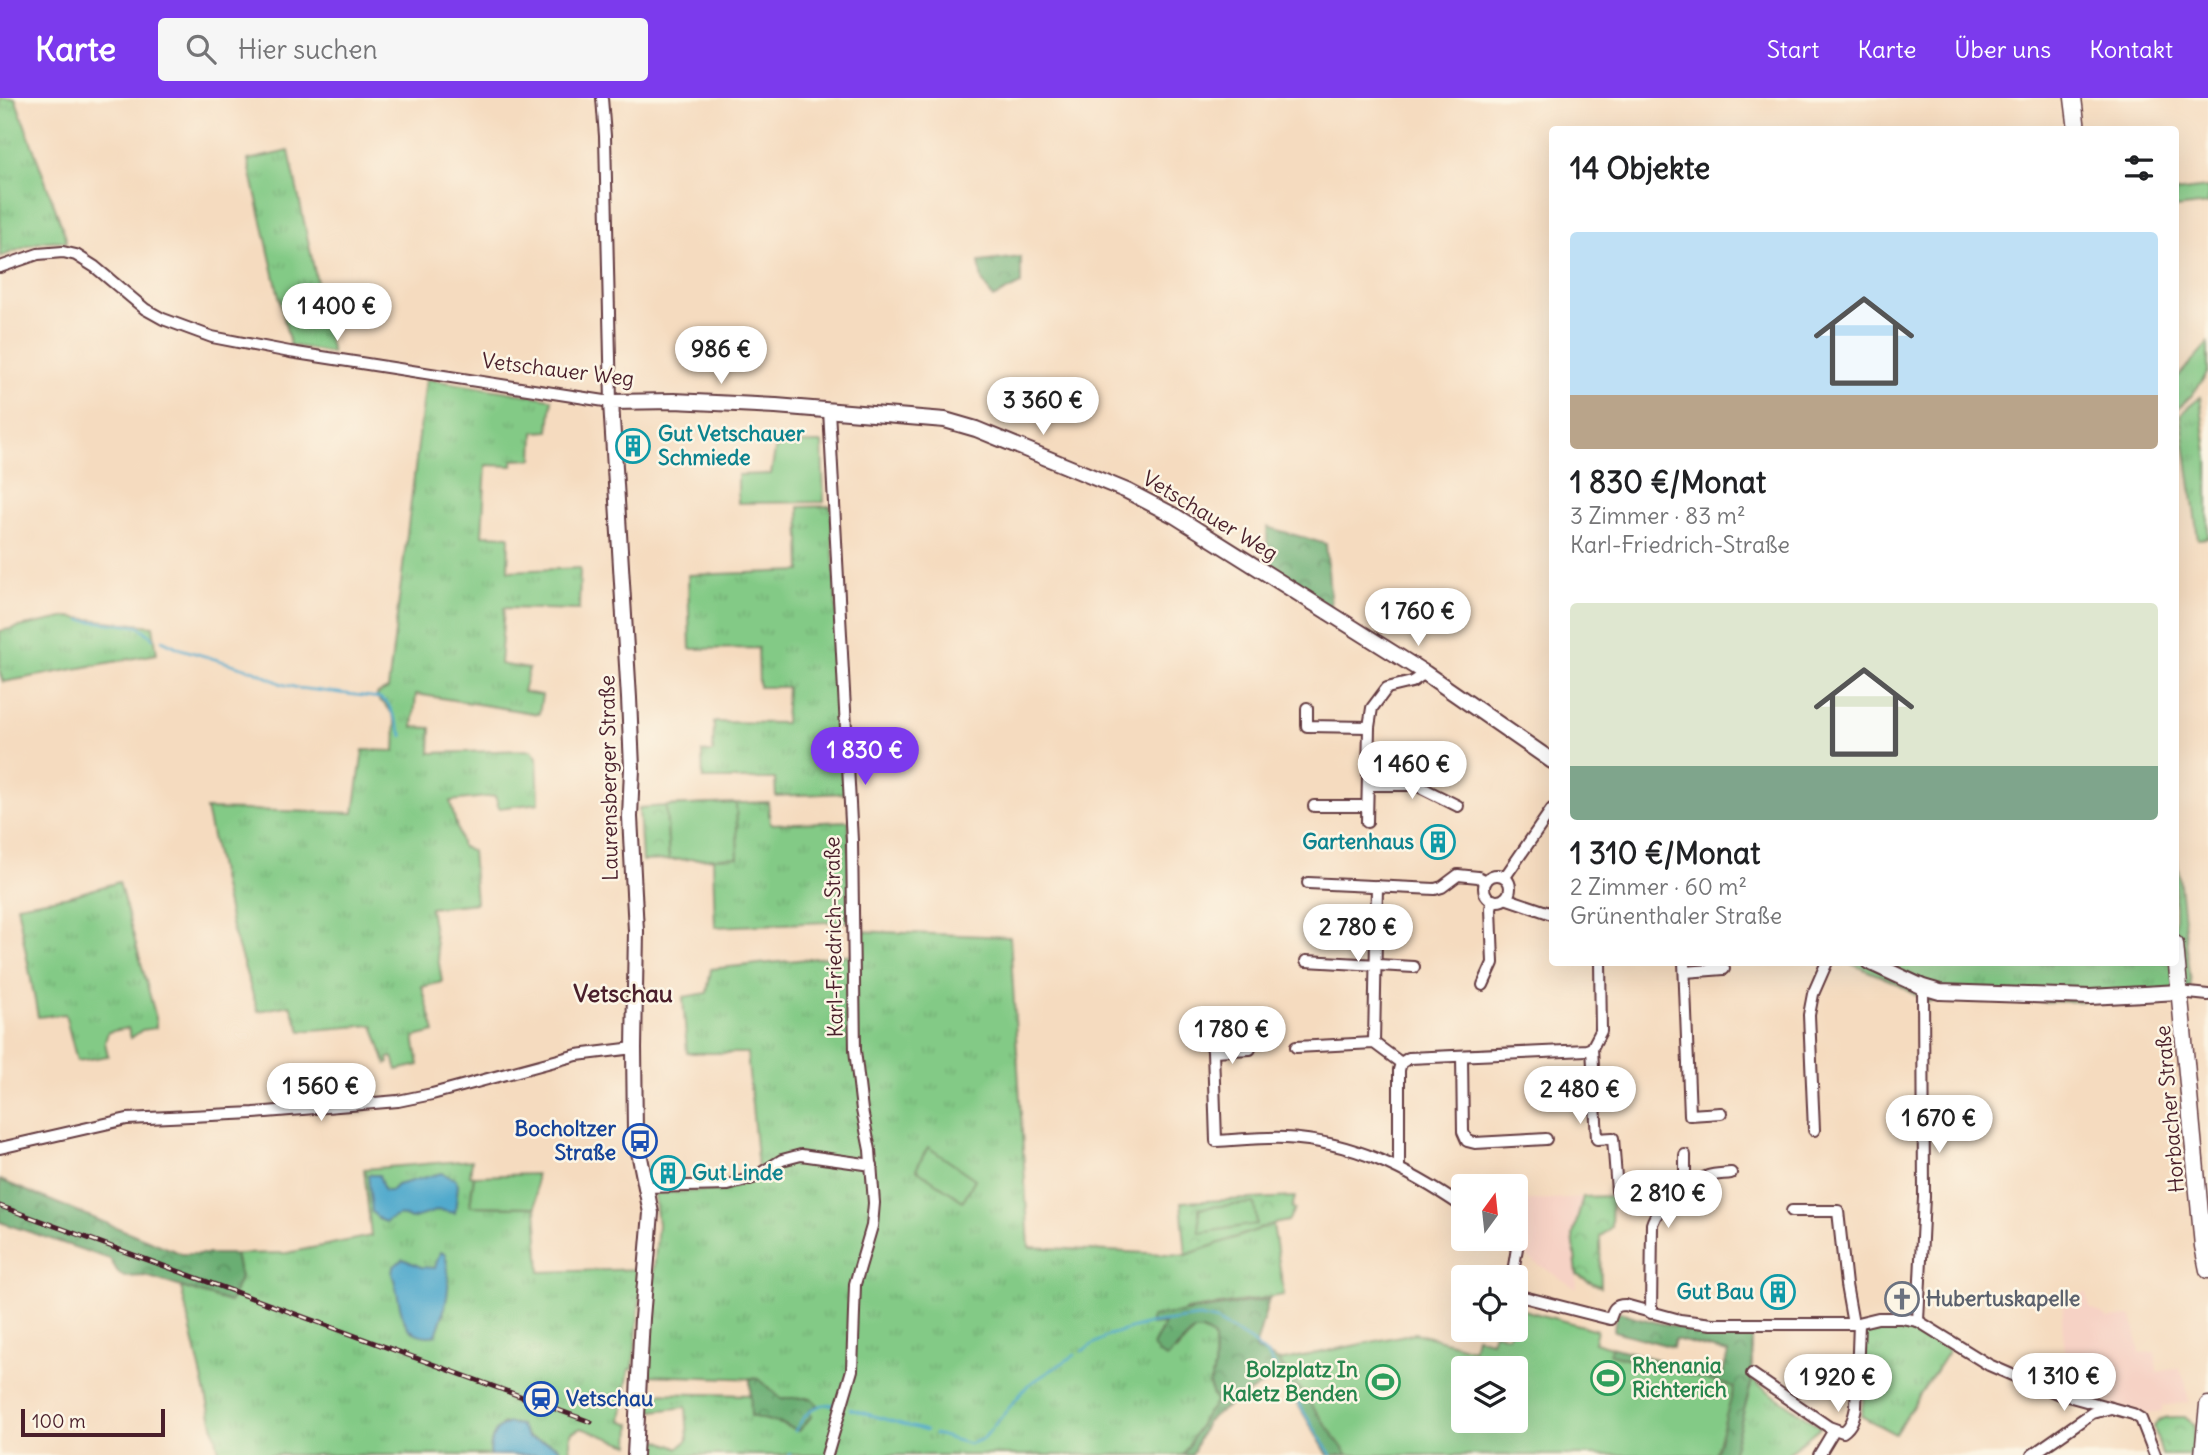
<!DOCTYPE html>
<html lang="de">
<head>
<meta charset="utf-8">
<style>
	:root { --surface:#fff; --page:#f6f6f6; --text:#202124; --muted:#757577; --accent:#7c3aed }
	body { margin:0; font-family:Delius,sans-serif; background:var(--page); color:var(--text); height:100vh; display:flex; flex-direction:column; font-size:26px; white-space:nowrap }
	* { box-sizing:border-box; margin:0 }
	p { font-size:23px; color:var(--muted) }
	.icon { flex:none; width:38px; height:38px; fill:none; stroke:currentColor; stroke-width:2; stroke-linecap:round; stroke-linejoin:round }
	.map { position:relative; flex:1; overflow:hidden }
	.panel { position:absolute; left:1549px; top:28px; width:630px; height:840px; display:flex; flex-direction:column; background:var(--surface); border-radius:7px; box-shadow:0 7px 28px #0002 }
	.panel>* { flex:none }
	.needle { width:46px; rotate:15deg }
	.fabs { position:absolute; left:1451px; top:1076px; display:grid; gap:14px }
	.fabs a { display:grid; place-items:center; width:77px; height:77px; border-radius:7px; background:var(--surface); box-shadow:0 7px 28px #0002; font-size:35px }
	.scale { position:absolute; left:21px; bottom:18px; width:144px; box-sizing:border-box; padding-left:7px; border:4px solid #4a1f2b; border-top:0; font-size:19px; line-height:24px; white-space:nowrap; color:#4a1f2b; -webkit-text-stroke:5px #fcf5e5; paint-order:stroke }
	.price { position:absolute; translate:-50% -60px; padding:0 16px; border-radius:24px; background:#fff; color:#222; font-size:23px; line-height:46px; filter:drop-shadow(0 2px 4px #0008) }
	.price::after { content:''; position:absolute; left:50%; top:42px; width:21px; height:16px; margin-left:-10px; background:inherit; clip-path:polygon(0 0,100% 0,50% 100%) }
	.price.current { background:var(--accent); color:#fff }
	ul { padding:0; list-style:none }
	li { display:grid; align-content:center; gap:14px; height:371px; padding:0 21px }
	li span { display:grid; place-items:center; height:217px; border-radius:7px; color:#555 }
	li>.icon { margin-inline-start:auto }
	span .icon { width:126px; height:126px; fill:#fffc; stroke-width:1 }
	li b { font-size:30px }
	h2 { display:flex; justify-content:space-between; align-items:center; height:84px; padding:0 21px; font-size:30px }
	header { display:flex; align-items:center; gap:42px; box-sizing:border-box; height:98px; padding:0 35px; background:var(--accent); color:#fff }
	header strong { font-size:33px }
	nav { display:flex; gap:38px; margin-inline-start:auto; font-size:24px }
	.search { width:490px; height:63px; background:var(--page); display:flex; align-items:center; gap:18px; box-sizing:border-box; padding:0 24px; border-radius:7px; color:var(--muted); font-size:26px }
	.map>svg:first-child { display:block }
	.built { fill:#f6d2c5 }
	.grass { fill:url(#grass-tufts); stroke:#667458; stroke-width:2 }
	.forest { fill:url(#forest-crowns); stroke:#5a664f; stroke-width:2 }
	.park { fill:url(#park-crowns); stroke:#667458; stroke-width:2 }
	.pitch { fill:#83ca86; stroke:#667458; stroke-width:2; fill-rule:evenodd }
	.water { fill:#4ea8cc; stroke:#4c647c; stroke-width:2 }
	.lines { fill:none; stroke-linecap:round; stroke-linejoin:round }
	.stream { stroke:#4ea8cc; stroke-width:2.5 }
	.minor-casing { stroke:#643b41; stroke-width:14 }
	.tertiary-casing { stroke:#643b41; stroke-width:18 }
	.secondary-casing { stroke:#643b41; stroke-width:19 }
	.minor { stroke:#fff; stroke-width:10 }
	.tertiary { stroke:#fff; stroke-width:14 }
	.secondary { stroke:#fff; stroke-width:16 }
	.rail-casing { stroke:#4a1f2b; stroke-width:5 }
	.rail { stroke:#fcf5e5; stroke-width:2.5; stroke-dasharray:8; stroke-linecap:butt }
	.labels { text-anchor:middle; stroke-width:5; stroke-linejoin:round; paint-order:stroke }
	.street-label { font-size:21px; fill:#4a1f2b; stroke:#fcf5e5 }
	.culture-label { font-size:21px; font-weight:bold; fill:#0d838f; stroke:#fcf5e5; text-anchor:start }
	.transit-label { font-size:21px; font-weight:bold; fill:#164399; stroke:#fcf5e5; text-anchor:end }
	.worship-label { font-size:21px; font-weight:bold; fill:#5b616d; stroke:#fcf5e5; text-anchor:start }
	.leisure-label { font-size:21px; font-weight:bold; fill:#27864d; stroke:#fcf5e5; text-anchor:start }
	.quarter-label { font-size:24px; font-weight:bold; fill:#4a1f2b; stroke:#fcf5e5 }
</style>
</head>
<body>
<header>
<strong>Karte</strong>
<div class="search"><svg class="icon" aria-label="search" viewBox="0 0 24 24"><circle cx="10" cy="10" r="6"/><path d="M15 15l6 6"/></svg>Hier suchen</div>
<nav><a>Start</a><a>Karte</a><a>Über uns</a><a>Kontakt</a></nav>
</header>
<div class="map">
<svg width="2208" height="1357" viewBox="0 0 2208 1357">
	<defs>
		<pattern id="grass-tufts" width="24" height="20" patternUnits="userSpaceOnUse" patternTransform="scale(1.75)"><rect width="24" height="20" fill="#83ca86"/><path d="M3 7l-1-3M5 7V3M7 7l1-3M15 17l-1-3M17 17v-4M19 17l1-3" fill="none" stroke="#73ad74"/></pattern>
		<pattern id="forest-crowns" width="20" height="18" patternUnits="userSpaceOnUse" patternTransform="scale(1.75)"><rect width="20" height="18" fill="#6aae73"/><path d="M2 6a3 3 0 1 1 6 0M12 15a3 3 0 1 1 6 0" fill="none" stroke="#598d5f"/></pattern>
		<pattern id="park-crowns" width="20" height="18" patternUnits="userSpaceOnUse" patternTransform="scale(1.75)"><rect width="20" height="18" fill="#83ca86"/><path d="M2 6a3 3 0 1 1 6 0M12 15a3 3 0 1 1 6 0" fill="none" stroke="#73ad74"/></pattern>
	</defs>
	<rect width="100%" height="100%" fill="#fcf5e5"/>
	<filter id="ink" filterUnits="userSpaceOnUse"><feTurbulence type="fractalNoise" baseFrequency=".0143" numOctaves="2"/><feDisplacementMap in="SourceGraphic" scale="14" xChannelSelector="R" yChannelSelector="G"/><feConvolveMatrix kernelMatrix="1 2 1 2 8 2 1 2 1" color-interpolation-filters="sRGB"/></filter>
	<filter id="wash" filterUnits="userSpaceOnUse"><feTurbulence type="fractalNoise" baseFrequency=".00686" numOctaves="4" result="noise"/><feDisplacementMap in="SourceGraphic" scale="28" xChannelSelector="R" yChannelSelector="G"/><feGaussianBlur stdDeviation="1.57" result="paint"/><feColorMatrix in="noise" values="0 0 0 0 0 0 0 0 0 0 0 0 0 0 0 0 0 1.4 0 .05"/><feComposite in="paint" operator="in"/></filter>
	<g filter="url(#wash)">
		<rect width="100%" height="100%" fill="#f5dbbf"/>
		<g class="built">
			<path d="M1583,1099L1573,1137L1577,1191L1525,1158L1529,1146L1516,1136V1103Z"/>
			<path d="M2087,1195L2090,1210L2109,1220L2132,1218L2140,1255L2155,1254L2157,1274L2179,1270L2185,1282L2189,1304L2162,1308V1314L2148,1316L2069,1295L2062,1222L2065,1197Z"/>
		</g>
		<g class="grass">
			<path d="M0,0H15L66,140V144C43,139 22,151 0,159Z"/>
			<path d="M289,53L332,255L290,247L248,62Z"/>
			<path d="M2208,90V106L2175,110V94Z"/>
			<path d="M2208,245V274L2192,297L2175,313V282Z"/>
			<path d="M426,281L552,301L549,333L534,334L533,361L513,362L512,368L486,367L482,437L509,438L508,473L580,470L579,512L504,510L500,566L529,571L523,594L542,597L539,616L416,596L413,629L431,630L430,655L532,652L537,659L539,705L499,710L495,698L450,703L462,749L472,753L476,805L430,810L442,884L422,889L435,934L414,939L419,967L397,972L393,959L388,960L389,965L386,966L373,927L301,933L290,907L258,913L232,830L206,711L354,715L363,652L395,653C396,631 399,615 378,601L377,596L388,591Z"/>
			<path d="M2200,299L2208,363V440L2198,441L2181,316Z"/>
			<path d="M831,408L846,695L776,698L775,681H703L702,654H713L714,624L785,625L787,589H759L758,550L690,551L688,477L801,473L799,409Z"/>
			<path d="M68,519L153,528L157,556L3,584L0,575V533Z"/>
			<path d="M768,704L770,726L849,723V823L715,829L713,760L669,762L666,708Z"/>
			<path d="M2175,742L2191,885L2188,902L2002,904L1938,902L1927,904L1894,884L1849,865L2175,864Z"/>
			<path d="M119,784L156,920V930L142,932L131,940L128,930L108,934L105,944L108,958L77,963L65,916L38,919L17,807L70,798Z"/>
			<path d="M855,833L1010,839L1029,1149L1186,1157L1273,1126L1284,1197L1186,1212L1164,1225L1176,1253L1194,1233H1202L1214,1239C1214,1257 1217,1270 1209,1287L1216,1304L1204,1319L1183,1357H642L643,1336L678,1350L688,1342L686,1309L644,1314L645,1295L751,1297V1318L782,1326L799,1333L810,1312L811,1300H780L759,1281L645,1277L658,1126L654,1095L721,1092L752,1083L758,1070L747,955H687L683,899L707,895L711,871L855,856Z"/>
			<path d="M472,1062L470,1077L474,1078L470,1108L536,1109L540,1174L643,1171L633,1271H629L621,1322L631,1326L630,1347L581,1330L571,1335L569,1357H561L559,1350L550,1345L528,1339L520,1327L503,1326L492,1340L490,1357H220L181,1189L230,1204L240,1180L235,1156L287,1155L371,1138L364,1071Z"/>
			<path d="M1889,1226L1902,1227L1949,1252L1895,1336L1861,1318L1864,1298L1865,1235L1876,1227Z"/>
			<path d="M1752,1282L1820,1329L1786,1357H1732Z"/>
		</g>
		<g class="forest">
			<path d="M1021,159V186L993,200L982,183L979,164Z"/>
			<path d="M1267,429L1326,446L1331,509L1267,469Z"/>
			<path d="M0,1082L182,1156H235L240,1180L230,1204L146,1178L125,1179L119,1176L110,1161L0,1124Z"/>
			<path d="M1269,1201L1255,1251L1279,1263L1349,1357H1328L1280,1276L1230,1306L1206,1324L1192,1357H1183L1204,1319L1216,1304L1209,1287C1217,1270 1214,1258 1214,1239L1202,1233H1194L1167,1260L1158,1255L1153,1248L1164,1226L1151,1227V1219Z"/>
			<path d="M1620,1214C1663,1229 1706,1234 1752,1237V1282L1732,1357H1715L1734,1289L1610,1256L1611,1249L1722,1279L1728,1255L1675,1241L1673,1249L1614,1233L1616,1216Z"/>
			<path d="M750,1280L759,1281L780,1300H811L818,1307L810,1312L811,1319L799,1333L782,1326L751,1318Z"/>
		</g>
		<g class="park">
			<path d="M666,708L669,762L642,763L639,710Z"/>
			<path d="M1612,1098L1611,1129L1600,1139L1601,1189L1577,1177L1573,1137L1583,1099Z"/>
			<path d="M1295,1099L1292,1110L1295,1111L1288,1123L1273,1126L1186,1157L1181,1104Z"/>
			<path d="M2185,1319L2194,1328L2192,1357H2162L2154,1329C2159,1317 2173,1319 2185,1319Z"/>
		</g>
		<g class="pitch">
			<path d="M786,345H822L824,404L738,405V377L771,376L775,352Z"/>
			<path d="M736,705L738,759L669,762L666,708Z"/>
			<path d="M928,1049L975,1081L963,1103L916,1071Z"/>
			<path d="M536,1076V1109L470,1108L474,1078Z"/>
			<path d="M1254,1105L1257,1126L1200,1135L1199,1110Z"/>
			<path d="M1516,1210L1597,1232L1594,1244L1611,1249L1610,1256L1734,1289L1715,1357H1348L1279,1263L1415,1235L1473,1251L1476,1239L1491,1243L1494,1234L1508,1238L1510,1232H1516ZM1463,1270H1516V1323H1463Z"/>
		</g>
		<g class="water">
			<path d="M441,1075L455,1081L458,1087L455,1115L439,1112L411,1121C400,1115 396,1117 386,1124L380,1122L372,1114L368,1077H379L384,1093H391L397,1087Z"/>
			<path d="M440,1154L445,1156C453,1185 446,1210 436,1237C426,1240 411,1236 406,1226C399,1215 398,1190 392,1176L393,1169L403,1161L421,1169L435,1170Z"/>
			<path d="M509,1325L520,1327L528,1340L550,1345L559,1350L561,1357H490C490,1342 493,1330 509,1325Z"/>
		</g>
		<g class="lines">
			<g class="stream">
				<path d="M81,522L135,528L140,529L153,540"/>
				<path d="M162,542L181,551L255,573L282,586L298,590L380,600L388,606L403,638"/>
				<path d="M1082,1253L1109,1237L1148,1226L1199,1219L1217,1223L1250,1243L1269,1259L1331,1357"/>
				<path d="M850,1311L926,1333"/>
				<path d="M795,1333C804,1317 816,1303 836,1307"/>
				<path d="M935,1336L969,1346L983,1341L1028,1287L1075,1257"/>
				<path d="M789,1357L790,1355"/>
			</g>
		</g>
	</g>
	<g filter="url(#ink)">
		<g class="lines">
			<g class="minor-casing">
				<g id="minor">
					<path d="M0,169L38,156L63,154L76,157L95,169L145,211L163,221L212,239L290,254L611,304L605,38L602,0"/>
					<path d="M1307,610V628L1369,629"/>
					<path d="M1368,687H1416L1458,708"/>
					<path d="M1314,708H1367"/>
					<path d="M1367,724L1369,629L1372,610L1387,590L1412,584L1425,575"/>
					<circle cx="1497" cy="790" r="13"/>
					<path d="M1505,779L1552,711"/>
					<path d="M1308,785L1435,791L1442,789L1458,777L1478,779L1486,783"/>
					<path d="M1505,800L1552,816"/>
					<path d="M1306,863L1414,869"/>
					<path d="M1684,864L1690,1017L1721,1015"/>
					<path d="M1685,874L1724,871"/>
					<path d="M1483,887L1493,865L1491,810L1493,802"/>
					<path d="M2179,894L2208,897"/>
					<path d="M1208,932L1213,953L1216,1043C1239,1042 1262,1039 1285,1040C1352,1043 1409,1072 1463,1109"/>
					<path d="M1374,945L1377,788"/>
					<path d="M1296,949L1374,945L1401,965"/>
					<path d="M1592,950L1597,1041L1613,1040L1617,1093"/>
					<path d="M1213,953L1250,951"/>
					<path d="M1462,958L1463,1034L1467,1043L1475,1045L1546,1041"/>
					<path d="M1814,1032L1809,917L1813,896L1827,864"/>
					<path d="M0,1050L127,1021L254,1015L398,1003L432,996L577,957L634,950"/>
					<path d="M1685,1057V1092"/>
					<path d="M1399,1070V972L1401,965L1409,960L1587,952L1592,950L1601,933L1600,864"/>
					<path d="M645,1089L728,1087L753,1080L782,1062L801,1057L872,1067"/>
					<path d="M1792,1113H1838L1846,1187L1853,1226"/>
					<path d="M1509,1141L1517,1150L1512,1180"/>
					<path d="M1516,1197L1610,1221C1613,1212 1614,1207 1625,1207L1680,1222L1712,1226H1853L1878,1220H1902L1918,1223L1989,1267L2012,1277L2057,1295L2133,1316L2141,1321L2155,1357"/>
					<path d="M1651,1215L1652,1126C1658,1106 1689,1086 1708,1078C1715,1076 1724,1076 1731,1075"/>
					<path d="M1918,1223L1924,1099L1923,889"/>
					<path d="M1752,1276L1829,1329L1843,1334C1852,1328 1854,1319 1856,1309L1859,1225"/>
					<path d="M827,1357L852,1272L855,1186L872,1128L874,1105L870,1052L862,1012L855,952L852,743L829,312"/>
					<path d="M1819,1357L1834,1332"/>
					<path d="M2032,1357L2092,1315L2111,1310"/>
				</g>
			</g>
			<g class="tertiary-casing">
				<g id="tertiary">
					<path d="M1869,864L1923,889L1940,894L2090,899L2179,894"/>
					<path d="M635,1357L642,1220L651,1115L635,1034L634,950L636,833L630,719L632,670L629,600L611,304L674,303L776,308L945,322L976,331L1127,393L1175,418L1425,575L1552,663"/>
				</g>
			</g>
			<g class="secondary-casing">
				<g id="secondary">
					<path d="M2073,0L2077,32"/>
					<path d="M2175,846L2203,1148L2208,1172"/>
					<path d="M2203,1357L2208,1307"/>
				</g>
			</g>
			<use href="#minor" class="minor"/>
			<use href="#tertiary" class="tertiary"/>
			<use href="#secondary" class="secondary"/>
			<g class="rail-casing">
				<path id="rail" d="M0,1108L591,1324"/>
			</g>
			<use href="#rail" class="rail"/>
		</g>
	</g>
	<defs>
		<g id="building-ring" transform="scale(1.75)"><circle r="9.5" fill="#fcf5e5" stroke="#0f9aa8" stroke-width="1.5"/><path d="M-4-6H4V6H1V3H-1V6H-4ZM-2.5-4.3h1.7v1.8h-1.7ZM.8-4.3h1.7v1.8H.8ZM-2.5-1h1.7V.8h-1.7ZM.8-1h1.7V.8H.8Z" fill="#0f9aa8"/></g>
		<g id="bus-ring" transform="scale(1.75)"><circle r="9.5" fill="#fcf5e5" stroke="#1a4fb4" stroke-width="1.5"/><path d="M-5-6H5V4H4V6H2V4H-2V6H-4V4H-5ZM-3.5-4V0h7V-4ZM-3.5 1.2v1.5H-2V1.2ZM2 1.2v1.5H3.5V1.2Z" fill="#1a4fb4"/></g>
		<g id="church-ring" transform="scale(1.75)"><circle r="9.5" fill="#fcf5e5" stroke="#6b7280" stroke-width="1.5"/><path d="M-1.2-6h2.4v3.5h3.3v2.4h-3.3V6h-2.4V-.1h-3.3v-2.4h3.3Z" fill="#6b7280"/></g>
		<g id="stadium-ring" transform="scale(1.75)"><circle r="9.5" fill="#fcf5e5" stroke="#2e9e5b" stroke-width="1.5"/><path d="M0-5a6.5 5 0 1 0 0 10a6.5 5 0 1 0 0-10ZM-3.5-1.8h7v3.6h-7Z" fill="#2e9e5b"/></g>
		<g id="station-ring" transform="scale(1.75)"><circle r="9.5" fill="#fcf5e5" stroke="#1a4fb4" stroke-width="1.5"/><path d="M-3-6H3Q5-6 5-4V2Q5 4 3 4L4.5 6H3L1.5 4h-3L-3 6H-4.5L-3 4Q-5 4-5 2V-4Q-5-6-3-6ZM-3.5-4v3h7v-3ZM-3.5 1v1.5H-2V1ZM2 1v1.5H3.5V1Z" fill="#1a4fb4"/></g>
	</defs>
	<g fill-rule="evenodd">
		<use href="#building-ring" x="633" y="348"/>
		<use href="#building-ring" x="1438" y="744"/>
		<use href="#bus-ring" x="640" y="1043"/>
		<use href="#building-ring" x="668" y="1075"/>
		<use href="#building-ring" x="1778" y="1194"/>
		<use href="#church-ring" x="1902" y="1201"/>
		<use href="#stadium-ring" x="1608" y="1280"/>
		<use href="#stadium-ring" x="1383" y="1284"/>
		<use href="#station-ring" x="541" y="1301"/>
	</g>
	<g class="labels">
		<g class="street-label">
			<text transform="translate(558 272) rotate(7)" y="7">Vetschauer Weg</text>
			<text transform="translate(1210 418) rotate(31)" y="7">Vetschauer Weg</text>
			<text transform="translate(609 680) rotate(-91)" y="7">Laurensberger Straße</text>
			<text transform="translate(834 839) rotate(-91)" y="7">Karl-Friedrich-Straße</text>
			<text transform="translate(2170 1011) rotate(-95)" y="7">Horbacher Straße</text>
		</g>
		<g class="culture-label">
			<text x="658" y="343">Gut Vetschauer<tspan x="658" dy="24">Schmiede</tspan></text>
			<text x="1414" y="751" text-anchor="end">Gartenhaus</text>
			<text x="692" y="1082">Gut Linde</text>
			<text x="1754" y="1201" text-anchor="end">Gut Bau</text>
		</g>
		<g class="transit-label">
			<text x="616" y="1038">Bocholtzer<tspan x="616" dy="24">Straße</tspan></text>
			<text x="566" y="1308" text-anchor="start">Vetschau</text>
		</g>
		<g class="worship-label">
			<text x="1926" y="1208">Hubertuskapelle</text>
		</g>
		<g class="leisure-label">
			<text x="1632" y="1275">Rhenania<tspan x="1632" dy="24">Richterich</tspan></text>
			<text x="1358" y="1279" text-anchor="end">Bolzplatz In<tspan x="1358" dy="24">Kaletz Benden</tspan></text>
		</g>
		<g class="quarter-label">
			<text x="623" y="904">Vetschau</text>
		</g>
	</g>
</svg>
<div class="fabs">
<a><svg class="needle" viewBox="-14 -14 28 28"><path d="M0-13l5 13h-10z" fill="#e53935"/><path d="M0 13l5-13h-10z" fill="#757577"/></svg></a>
<a><svg class="icon" aria-label="locate" viewBox="0 0 24 24"><circle cx="12" cy="12" r="6"/><path d="M12 2v4M12 18v4M2 12h4M18 12h4"/></svg></a>
<a><svg class="icon" aria-label="layers" viewBox="0 0 24 24"><path d="M12 4l9 5-9 5-9-5zM3 14l9 5 9-5"/></svg></a>
</div>
<div class="scale">100 m</div>
<b class="price" style="left:337px;top:245px">1 400 €</b>
<b class="price" style="left:721px;top:288px">986 €</b>
<b class="price" style="left:1043px;top:339px">3 360 €</b>
<b class="price" style="left:1418px;top:550px">1 760 €</b>
<b class="price current" style="left:865px;top:689px">1 830 €</b>
<b class="price" style="left:1412px;top:703px">1 460 €</b>
<b class="price" style="left:1358px;top:866px">2 780 €</b>
<b class="price" style="left:1232px;top:968px">1 780 €</b>
<b class="price" style="left:321px;top:1025px">1 560 €</b>
<b class="price" style="left:1580px;top:1028px">2 480 €</b>
<b class="price" style="left:1939px;top:1057px">1 670 €</b>
<b class="price" style="left:1668px;top:1132px">2 810 €</b>
<b class="price" style="left:2064px;top:1315px">1 310 €</b>
<b class="price" style="left:1838px;top:1316px">1 920 €</b>
<section class="panel">
<h2>14 Objekte<svg class="icon" aria-label="filters" viewBox="0 0 24 24"><path d="M4 7h16M4 17h16"/><circle cx="9" cy="7" r="2"/><circle cx="15" cy="17" r="2"/></svg></h2>
<ul>
<li><span style="background:linear-gradient(#bfe0f5 75%,#b9a48a 0)"><svg class="icon" aria-label="home" viewBox="0 0 24 24"><path d="M3 11l9-7 9 7M6 9v11h12V9"/></svg></span><div><b>1 830 €/Monat</b><p>3 Zimmer · 83 m²</p><p>Karl-Friedrich-Straße</p></div></li>
<li><span style="background:linear-gradient(#dfe7d0 75%,#7fa58c 0)"><svg class="icon" aria-label="home" viewBox="0 0 24 24"><path d="M3 11l9-7 9 7M6 9v11h12V9"/></svg></span><div><b>1 310 €/Monat</b><p>2 Zimmer · 60 m²</p><p>Grünenthaler Straße</p></div></li>
</ul>
</section>
</div>
</body>
</html>
